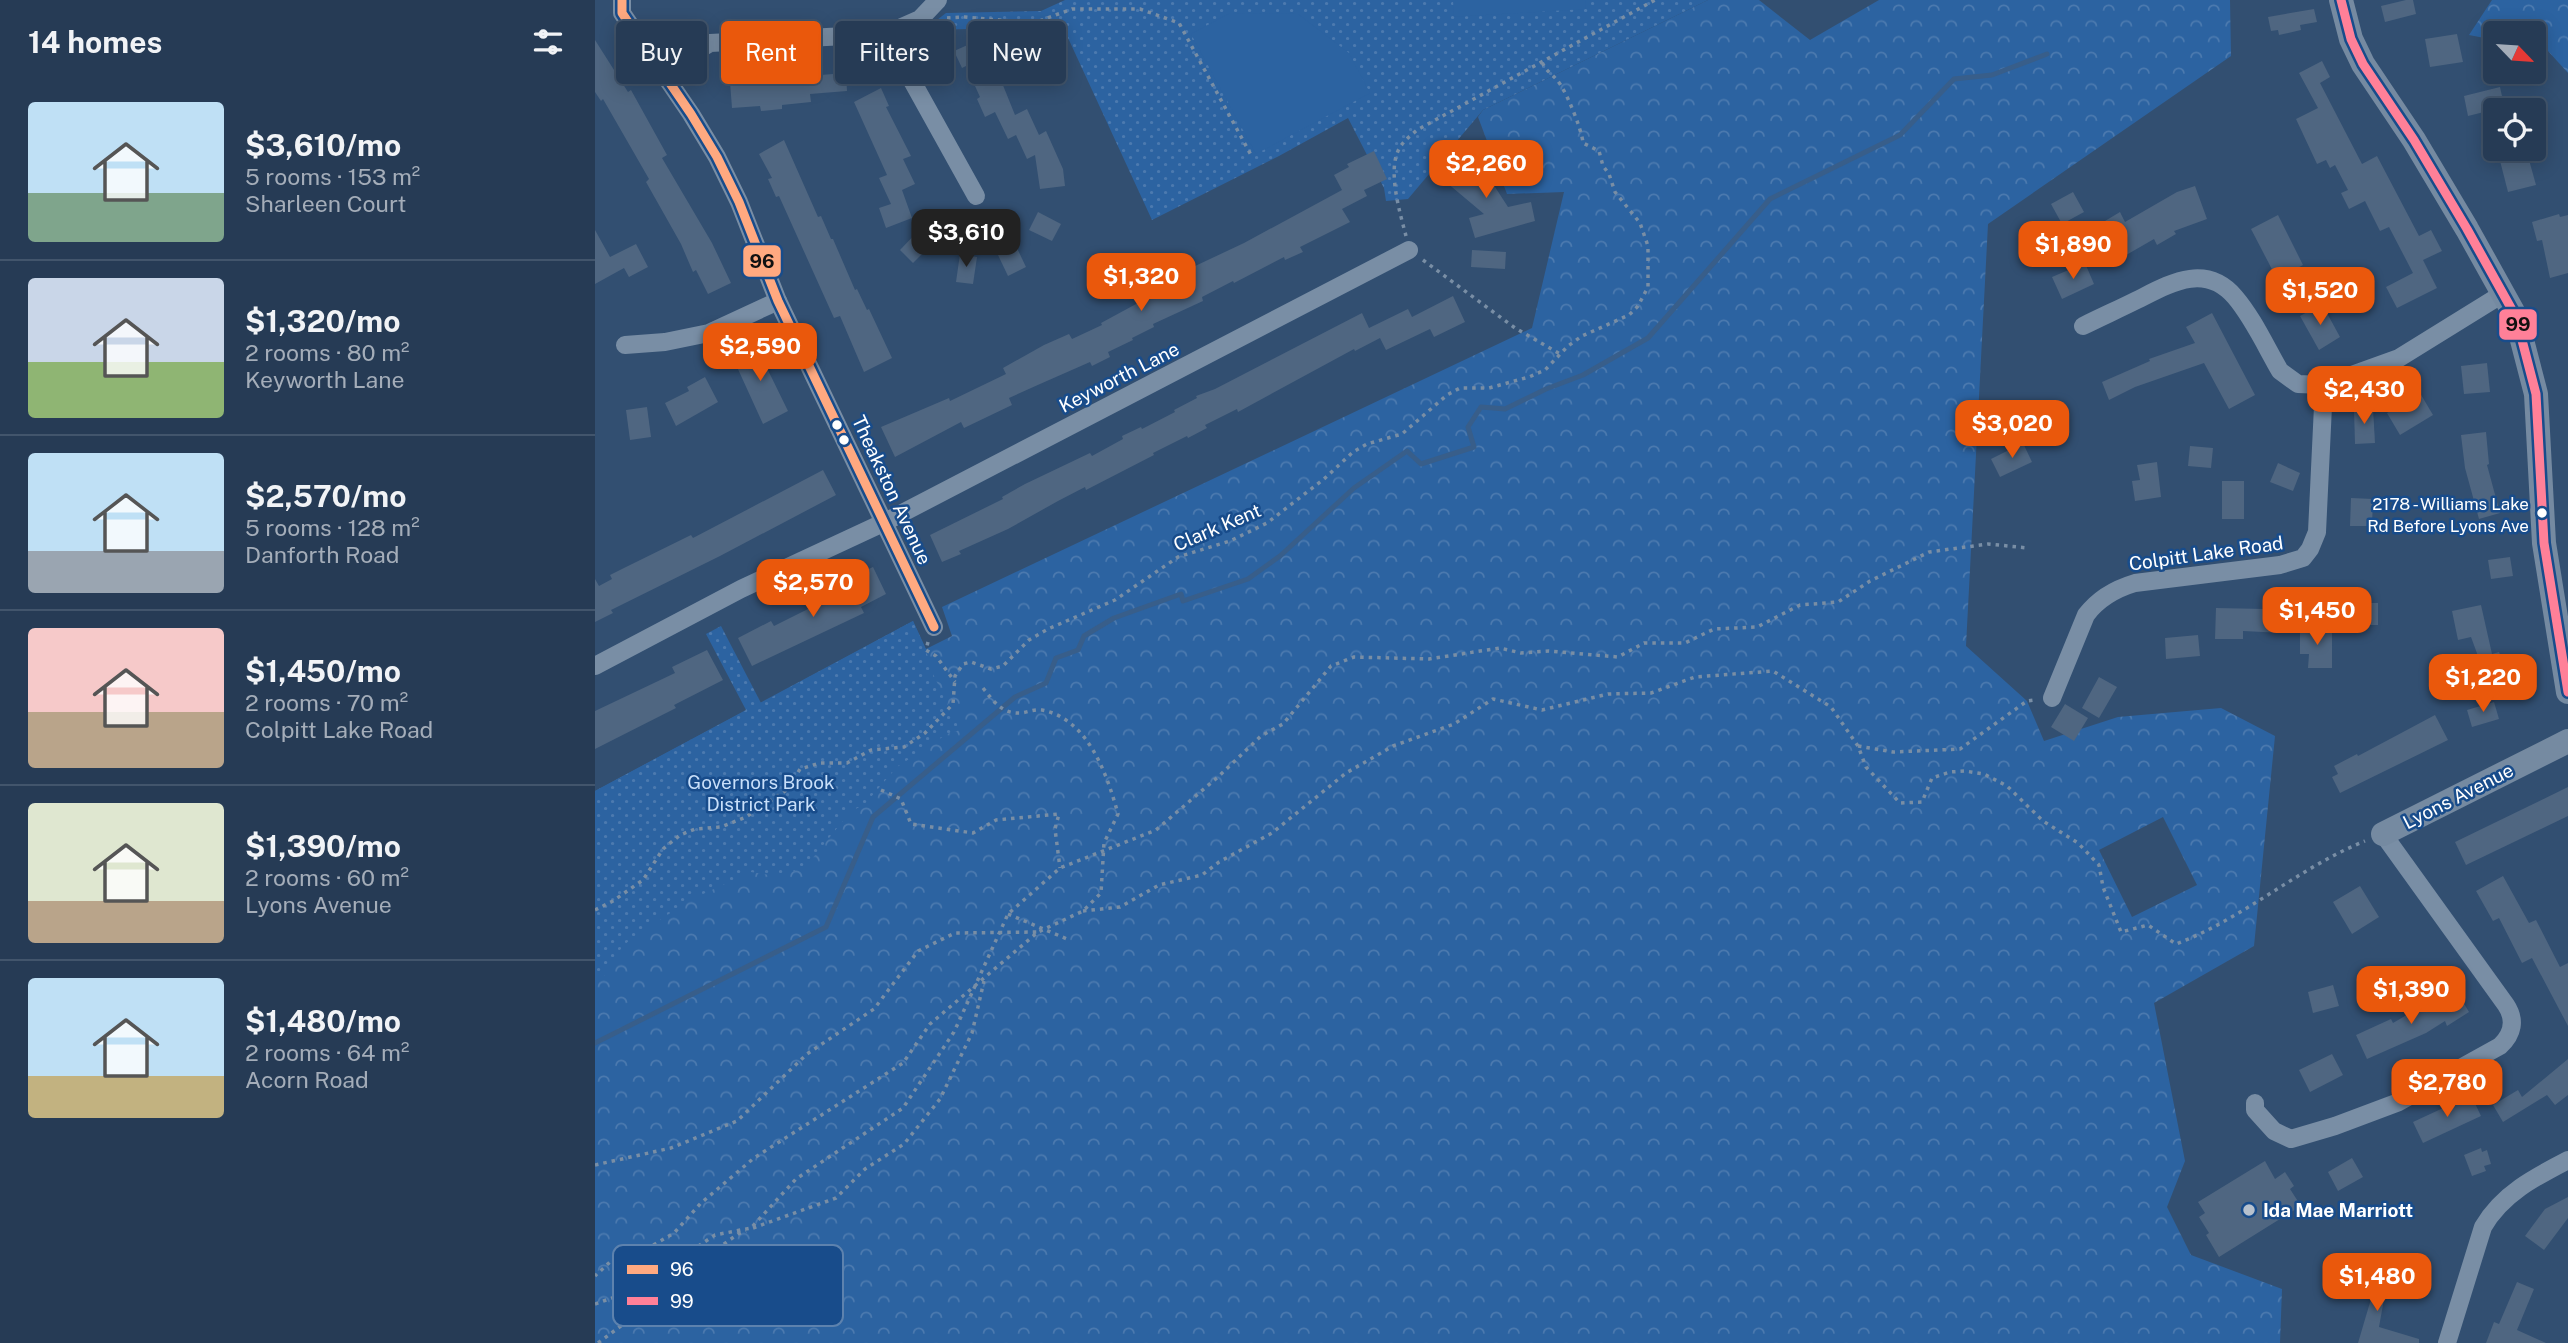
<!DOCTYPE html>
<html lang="en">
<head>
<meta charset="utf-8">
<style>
	:root { --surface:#263b55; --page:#2e425b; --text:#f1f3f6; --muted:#a4adb9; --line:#42556c; --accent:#ea580c }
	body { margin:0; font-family:"Public Sans",sans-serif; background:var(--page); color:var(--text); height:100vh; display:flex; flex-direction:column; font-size:26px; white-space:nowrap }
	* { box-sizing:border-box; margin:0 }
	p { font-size:23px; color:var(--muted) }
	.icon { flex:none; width:38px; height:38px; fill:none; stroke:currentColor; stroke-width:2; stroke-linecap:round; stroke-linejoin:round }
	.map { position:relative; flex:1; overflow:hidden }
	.side { display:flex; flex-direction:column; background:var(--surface); width:595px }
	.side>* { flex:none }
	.banner { position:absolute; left:21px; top:21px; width:665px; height:63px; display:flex; gap:14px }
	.needle { width:46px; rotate:115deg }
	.controls { position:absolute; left:1888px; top:21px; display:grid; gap:14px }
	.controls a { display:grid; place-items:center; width:63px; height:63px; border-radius:7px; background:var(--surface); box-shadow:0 4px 18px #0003,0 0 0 2px var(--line); font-size:35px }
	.price { position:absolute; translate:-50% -60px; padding:0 16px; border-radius:14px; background:var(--accent); color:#fff; font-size:23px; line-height:46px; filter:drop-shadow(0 2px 4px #0008) }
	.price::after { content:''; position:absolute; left:50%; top:42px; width:21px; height:16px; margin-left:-10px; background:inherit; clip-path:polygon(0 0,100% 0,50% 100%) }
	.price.on { background:#222; color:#fff }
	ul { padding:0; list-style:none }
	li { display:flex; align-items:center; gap:21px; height:175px; padding:0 28px }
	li+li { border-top:2px solid var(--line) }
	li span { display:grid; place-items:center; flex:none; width:196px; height:140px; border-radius:7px; color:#555 }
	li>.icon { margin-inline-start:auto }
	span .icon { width:84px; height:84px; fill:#fffc; stroke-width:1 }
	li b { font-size:30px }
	h2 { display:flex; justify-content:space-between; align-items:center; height:84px; padding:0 28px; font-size:30px }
	.tag { padding:0 24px; border-radius:7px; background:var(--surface); box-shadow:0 4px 18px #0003,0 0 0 2px var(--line); font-size:24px; line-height:63px }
	.tag.on { background:var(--accent); color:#fff }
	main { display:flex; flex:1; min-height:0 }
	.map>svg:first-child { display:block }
	.forest { fill:url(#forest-crowns); fill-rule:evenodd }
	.park { fill:url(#park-dots) }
	.garden { fill:#2c63a1 }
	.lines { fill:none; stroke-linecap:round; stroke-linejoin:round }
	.stream { stroke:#385e8a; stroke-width:5 }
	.building { fill:#4f6681 }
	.path { stroke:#798ea5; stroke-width:3.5; stroke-dasharray:3.5 5; stroke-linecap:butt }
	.street { stroke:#798ea5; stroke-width:18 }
	.secondary { stroke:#758aa1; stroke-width:24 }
	.bus-1-casing { stroke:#184c8b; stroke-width:14 }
	.bus-2-casing { stroke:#184c8b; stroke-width:14 }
	.bus-1 { stroke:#ffa980; stroke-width:9 }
	.bus-2 { stroke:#ff8098; stroke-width:9 }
	.bus-dot { fill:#fff; stroke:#184c8b; stroke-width:2.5 }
	.poi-dot { fill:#b7c1cd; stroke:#184c8b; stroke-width:2.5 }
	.labels { text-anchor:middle; stroke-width:5; stroke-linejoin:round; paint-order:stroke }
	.bus-label { font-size:17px; fill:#fff; stroke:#184c8b; text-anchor:end }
	.street-label { font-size:19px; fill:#fff; stroke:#184c8b }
	.park-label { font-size:19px; fill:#c8dffa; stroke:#184c8b }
	.poi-label { font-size:19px; font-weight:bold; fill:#fff; stroke:#184c8b; text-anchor:start }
	.key { fill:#184c8b; stroke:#5d82ae; stroke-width:2 }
	.key-label { font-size:19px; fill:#fff }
	.line-badge { stroke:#184c8b; stroke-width:2.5 }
	.pale-badge-label { font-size:19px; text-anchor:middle; font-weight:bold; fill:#111 }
</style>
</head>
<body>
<main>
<section class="side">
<h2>14 homes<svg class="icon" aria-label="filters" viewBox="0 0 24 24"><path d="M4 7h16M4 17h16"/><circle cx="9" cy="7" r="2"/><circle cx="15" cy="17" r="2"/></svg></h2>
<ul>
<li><span style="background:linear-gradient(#bfe0f5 65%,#7fa58c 0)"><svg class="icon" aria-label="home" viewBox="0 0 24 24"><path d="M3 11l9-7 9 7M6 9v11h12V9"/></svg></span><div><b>$3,610/mo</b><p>5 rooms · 153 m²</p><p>Sharleen Court</p></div></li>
<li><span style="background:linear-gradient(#c9d6e8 60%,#8fb573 0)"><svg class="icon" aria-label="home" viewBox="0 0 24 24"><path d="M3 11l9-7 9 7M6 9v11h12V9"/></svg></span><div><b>$1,320/mo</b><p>2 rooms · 80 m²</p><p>Keyworth Lane</p></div></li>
<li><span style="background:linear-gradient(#bfe0f5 70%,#9aa5b1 0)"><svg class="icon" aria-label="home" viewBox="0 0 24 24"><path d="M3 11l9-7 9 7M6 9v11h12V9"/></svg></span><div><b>$2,570/mo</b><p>5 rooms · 128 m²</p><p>Danforth Road</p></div></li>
<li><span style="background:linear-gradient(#f6c9c9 60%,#b9a48a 0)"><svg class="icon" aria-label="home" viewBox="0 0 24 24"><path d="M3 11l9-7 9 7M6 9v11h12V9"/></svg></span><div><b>$1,450/mo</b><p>2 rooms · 70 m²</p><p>Colpitt Lake Road</p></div></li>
<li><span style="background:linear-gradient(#dfe7d0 70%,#b9a48a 0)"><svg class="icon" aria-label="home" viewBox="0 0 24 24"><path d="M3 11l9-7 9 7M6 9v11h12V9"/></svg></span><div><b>$1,390/mo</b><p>2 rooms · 60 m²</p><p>Lyons Avenue</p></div></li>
<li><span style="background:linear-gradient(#bfe0f5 70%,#c2b280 0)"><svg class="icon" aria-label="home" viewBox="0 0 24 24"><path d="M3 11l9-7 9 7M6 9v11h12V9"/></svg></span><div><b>$1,480/mo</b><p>2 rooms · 64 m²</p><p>Acorn Road</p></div></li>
</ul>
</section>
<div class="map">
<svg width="1973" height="1343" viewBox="0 0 1973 1343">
	<defs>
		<pattern id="forest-crowns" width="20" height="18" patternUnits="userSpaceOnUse" patternTransform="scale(1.75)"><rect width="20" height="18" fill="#2c63a1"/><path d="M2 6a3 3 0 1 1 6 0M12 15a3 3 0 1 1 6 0" fill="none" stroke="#4c7aaf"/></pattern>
		<pattern id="park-dots" width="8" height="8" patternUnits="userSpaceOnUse" patternTransform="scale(1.75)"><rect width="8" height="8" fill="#2c63a1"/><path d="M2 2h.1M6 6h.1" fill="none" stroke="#4c7aaf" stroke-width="1.8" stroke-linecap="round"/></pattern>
	</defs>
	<rect width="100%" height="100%" fill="#324f71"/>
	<g class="forest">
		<path d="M1113,0H1164L1215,40L1284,0H1635L1636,56L1393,224L1371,646L1432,701L1449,741L1523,717L1626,708L1680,736L1659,946L1559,1003L1590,1161L1572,1207L1596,1255L1687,1289L1685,1343H0V791L318,621L331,649L357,636L347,607L937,328L969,192L912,194L883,117L888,110ZM1568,817L1602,885L1537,917L1504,850Z"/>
		<path d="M1897,0H1973V73L1953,51L1939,48V33H1900V40L1874,35Z"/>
	</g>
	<g class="park">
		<path d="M470,0H1113L888,110L813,199L791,201L789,188L753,118L684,156L557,220L468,27L329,30L351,13L446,11Z"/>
		<path d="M318,621L331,650L336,670L365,730L352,734L302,767L269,805L256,811L212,865L186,877L156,872L95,900L36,939L27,947L9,976L0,983V791L151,710L111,634L126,626L166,703Z"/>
	</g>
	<g class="garden">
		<path d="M858,0H991L990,9L859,17Z"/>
		<path d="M635,13L703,14L754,53L775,93L661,154L596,34Z"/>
	</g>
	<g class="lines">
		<path class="stream" d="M0,1043L231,927L278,817L420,697L451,683L461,658L483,650L489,636L519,618L586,594L588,601L653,579L685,556L759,488L812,451L826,464L879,447L873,427L886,407L910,409L951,389L988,375L1053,338L1175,199L1305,135L1359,79L1397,75L1452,54"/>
	</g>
	<g class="building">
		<path d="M1811,0H1818L1821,14L1790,22L1786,6Z"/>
		<path d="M1719,9L1722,22L1705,25L1706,30L1684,35L1683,30L1676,31L1673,17Z"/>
		<path d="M1862,34L1868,62L1835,67L1830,39Z"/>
		<path d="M0,40L33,92L36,90L72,155L67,158L117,243L136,283L113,294L101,270L98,272L86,244L51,182L54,179L8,99L6,101L0,92Z"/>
		<path d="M384,40L396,64L399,63L420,115L432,109L444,135L451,131L468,169L470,186L445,189L440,155L432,159L421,135L413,139L400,112L390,117L382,99L385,97L371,66L367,68L359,51Z"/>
		<path d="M1727,61L1735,77L1725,83L1767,164L1782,156L1824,236L1836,230L1847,251L1828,260L1842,288L1802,308L1791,287L1818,273L1794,227L1785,231L1770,201L1754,209L1746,193L1753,190L1740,165L1735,168L1731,160L1722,164L1701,119L1723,108L1704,73Z"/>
		<path d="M251,73L252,91L215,94L216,102L187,105V109L166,111L165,106L137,108L135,82Z"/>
		<path d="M1905,87L1910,110H1900V139H1898L1889,112L1873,116L1869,96Z"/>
		<path d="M286,88L294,106L291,107L316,156L308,159L320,184L307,190L317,218L291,228L284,208L296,204L284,178L292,175L259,102Z"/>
		<path d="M189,140L223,217L226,216L236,239H238L260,290L262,289L272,310L274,309L297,358L269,372L245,316L239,318L184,196L181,197L173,179L177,178L164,154Z"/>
		<path d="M1902,149H1931L1941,185L1913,192Z"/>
		<path d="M779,151L792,179L769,190L772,196L747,209L755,222L705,247L708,252L690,260L689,257L639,283L638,281L607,297L608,301L558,324L559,327L537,338L538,340L513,352L515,357L497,366L495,362L445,384L414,398L417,405L369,428L366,422L300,457L286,427L354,398L355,401L411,374L408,368L449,345L474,334L477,339L507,325L506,323L554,297L552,292L600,270L598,267L649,243L747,190L739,175L754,167L752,164Z"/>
		<path d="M862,156L887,176L891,173L913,207L936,202L940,221L880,238L874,218L889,214L845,177Z"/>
		<path d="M1600,186L1612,219L1579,231L1581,234L1562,245L1559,239L1526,258L1505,224L1525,212L1530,222L1582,192Z"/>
		<path d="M1478,192L1489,212L1467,224L1456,204Z"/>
		<path d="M443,212L466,224L457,241L434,230Z"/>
		<path d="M1964,214L1965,217L1973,215V273L1955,278L1947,240L1942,241L1937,222Z"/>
		<path d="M1683,215L1708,265L1682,279L1656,229Z"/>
		<path d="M325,229L339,242L318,263L305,250Z"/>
		<path d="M0,230L15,257L41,244L53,267L34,277L29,268L0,284Z"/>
		<path d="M421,246L431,267L413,276L403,255Z"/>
		<path d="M877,250L911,252L910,269L876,267Z"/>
		<path d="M365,254L382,257L378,284L361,282Z"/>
		<path d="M1490,263L1499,284L1467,299L1457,277Z"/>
		<path d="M858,296L870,322L839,337L835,329L791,350L785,338L760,351L759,349L643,412L642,409L610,425L612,428L593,438L592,436L558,453L559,455L491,490L490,487L463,501L413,529L364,551L366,554L347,562L335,535L408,499L407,497L430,484L495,453L497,456L528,439L527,436L546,427L547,429L580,412L579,410L602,398L601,396L620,389L767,313L774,328L813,309L817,317Z"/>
		<path d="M1727,304L1745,337L1724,350L1705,316Z"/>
		<path d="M1617,313L1660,395L1634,409L1609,363L1540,387L1514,400L1507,382L1555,361L1554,359L1600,343L1591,327Z"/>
		<path d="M165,343L173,360L169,362L193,411L168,424L137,356Z"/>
		<path d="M1892,363L1895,392L1869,394L1866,366Z"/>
		<path d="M110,377L123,402L81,426L70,403L94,391L92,387Z"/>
		<path d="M1825,393L1838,415L1805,435L1792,413Z"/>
		<path d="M52,407L56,437L35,440L31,410Z"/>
		<path d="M1778,408L1780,443L1760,444L1759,409Z"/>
		<path d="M1891,432L1894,464L1892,465L1905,513L1884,519L1870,468L1866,435Z"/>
		<path d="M1428,443L1437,462L1405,477L1396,459Z"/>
		<path d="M1595,446L1618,448L1616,468L1593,466Z"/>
		<path d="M1562,462L1566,497L1540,501L1537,481L1545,480L1542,465Z"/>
		<path d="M1683,463L1705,473L1698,491L1675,482Z"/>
		<path d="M228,470L241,495L125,556L16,610L18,613L0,622V579L4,586L17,579L15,575L31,567L96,535L98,538Z"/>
		<rect x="1627" y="481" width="22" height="38"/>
		<path d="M1756,498L1778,499L1777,526H1755Z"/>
		<path d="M1915,557L1918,576L1896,579L1893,560Z"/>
		<path d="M278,567L291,594L266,607L269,613L157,666L143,638L176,621L179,626L213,609L262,582L259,576Z"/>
		<rect x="1753" y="603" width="30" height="22"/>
		<path d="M1670,605L1690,606L1688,633L1648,631V639H1620L1621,608L1670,609Z"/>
		<path d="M1886,605L1897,654L1904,652L1912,674L1902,678L1903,683L1894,686L1876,637L1863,640L1857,611Z"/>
		<path d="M1705,629H1737V668H1713L1714,654H1705Z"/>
		<path d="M1603,635L1605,656L1571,659L1570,638Z"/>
		<path d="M112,650L128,680L79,705L81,708L0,749V711L80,673L77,667Z"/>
		<path d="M1504,677L1522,687L1504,718L1487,708Z"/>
		<path d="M1899,702L1904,719L1877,727L1872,710Z"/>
		<path d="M1470,704L1493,718L1479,741L1456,727Z"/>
		<path d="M1840,715L1853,740L1745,793L1737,777L1743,774L1739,766L1762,754L1763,756Z"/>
		<path d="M1973,787V816L1871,865L1860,842Z"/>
		<path d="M1908,876L1934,923L1941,920L1965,967L1973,963V1026L1937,958L1927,963L1904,918L1898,921L1881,891Z"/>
		<path d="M1765,886L1784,917L1757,934L1738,902Z"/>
		<path d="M1738,985L1744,1006L1718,1013L1713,992Z"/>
		<path d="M1862,992L1874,1012L1852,1026L1850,1021L1831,1033L1772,1059L1761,1035L1796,1019L1798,1023L1832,1003L1833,1005L1841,1001L1842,1004Z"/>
		<path d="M1737,1054L1748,1075L1715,1092L1704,1070Z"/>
		<path d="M1973,1059V1095L1960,1105L1952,1095L1908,1122L1898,1105L1923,1090L1927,1097Z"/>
		<path d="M1876,1095L1886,1116L1828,1143L1818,1122Z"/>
		<path d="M1886,1148L1887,1152L1892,1150L1896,1164L1889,1166L1891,1171L1877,1176L1869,1155Z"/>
		<path d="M1757,1158L1768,1177L1743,1191L1733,1172Z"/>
		<path d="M1670,1161L1680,1179L1690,1172L1699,1186L1695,1189L1706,1206L1624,1257L1611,1235L1614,1233L1604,1217L1610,1213L1603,1202Z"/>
		<path d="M1973,1197V1218L1949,1250L1930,1236L1950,1209Z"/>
		<path d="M1775,1275L1793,1277L1784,1327L1824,1339V1343H1763L1776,1299L1760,1296L1763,1277L1774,1279Z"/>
		<path d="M1922,1282L1939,1289L1922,1330L1951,1343H1891L1899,1322L1904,1324Z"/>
	</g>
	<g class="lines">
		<g class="path">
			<path d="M352,18L370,17L439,23L477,9H545L584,23L656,155"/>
			<path d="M811,236C805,213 793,173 803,151C807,142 815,136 822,130L1060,0"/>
			<path d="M828,260L920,328L965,354"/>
			<path d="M333,642L331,650L341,656L360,682"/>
			<path d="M388,688C399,702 407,714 426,713C433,712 440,709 447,710C493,719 512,774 523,814L509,843L506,893L488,911L443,932"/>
			<path d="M1263,746L1298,752L1365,749L1432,701L1440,700"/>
			<path d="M286,790L306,799L316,824L378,833L401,820L464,814L460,829L465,868"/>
			<path d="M0,910L18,901L48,880L68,849L85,835L100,829L126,827L151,817L193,789L205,769L225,763H252L276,750L309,747L330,733L358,704L360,676L368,664L376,662L396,669L408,666L434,640L453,629L520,600L583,557L635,541L672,523L729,479L758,452L772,444L807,434L852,395L865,388H894L934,377L950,370L973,346L987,336L1034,315L1043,306L1053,287V246L1045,223L1020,192L1014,174L1008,166L1004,151L988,143C987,130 971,90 962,80C956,73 951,71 947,62"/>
			<path d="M488,911L525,907L564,885L607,875L624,862L677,833L751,773L798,746L859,724L898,699L947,710L1013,694L1056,693L1100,677L1178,671L1236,707L1263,746L1271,767L1305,803L1327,802L1337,778L1355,772L1370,771L1389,774L1412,786L1448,821L1483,843L1504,865L1508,887L1526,932L1553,925L1581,944C1648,919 1703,868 1770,841"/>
			<path d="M413,914L472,939"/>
			<path d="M0,1165L76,1148L142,1121L212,1054L279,1009L323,951L360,933L443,932L335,1024L308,1063L159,1158L106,1203L79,1233L53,1248L16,1261L0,1276"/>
			<path d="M158,1228L241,1198L270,1169L309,1144L345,1099L377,1033L389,981"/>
			<path d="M0,1304L34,1292L120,1235L156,1228L201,1179L308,1108L359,1032L413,914L465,868L561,830L624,776L666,736L688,724L736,666L759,657L834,659L905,648L926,653L954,651L1023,657L1049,643H1090L1119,629L1162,627L1205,605L1243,602L1275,581L1334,552L1393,544L1433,548"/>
			<path d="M3,1343L62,1299L66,1289L143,1234L151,1231"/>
		</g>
		<g class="street">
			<path d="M27,0V13L96,114L122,157L144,202L183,301L339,627"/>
			<path d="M291,34L381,196"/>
			<path d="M67,72L115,43L291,34L325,19L343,0"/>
			<path d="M1488,326C1506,317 1524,309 1542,300C1574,284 1610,262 1640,297C1658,318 1671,347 1685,371L1703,384L1729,385L1804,358L1909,293"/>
			<path d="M30,345L70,342L114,333L183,301"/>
			<path d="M0,666L146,589L290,522L814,250"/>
			<path d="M1457,698L1491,615C1503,599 1520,589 1540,583L1685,565L1708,558L1715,549L1722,532L1729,385"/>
			<path d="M1660,1103V1110L1679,1131L1696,1139L1740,1126L1804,1102L1905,1046C1918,1034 1921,1020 1911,1005L1788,834"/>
			<path d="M1852,1343L1888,1227C1907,1194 1940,1177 1973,1160"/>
		</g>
		<g class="secondary">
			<path d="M1746,0L1756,39L1768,64L1819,140L1872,229L1921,317L1941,394L1949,543L1973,692"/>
			<path d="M1788,834L1973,741"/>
		</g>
		<g class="bus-1-casing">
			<path id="bus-1" d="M27,0V13L96,114L122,157L144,202L183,301L339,627"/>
		</g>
		<g class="bus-2-casing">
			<path id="bus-2" d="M1746,0L1756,39L1768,64L1819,140L1872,229L1921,317L1941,394L1949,543L1973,692"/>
		</g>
		<use href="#bus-1" class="bus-1"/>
		<use href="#bus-2" class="bus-2"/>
	</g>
	<g class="bus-dot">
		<circle cx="242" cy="425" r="6"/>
		<circle cx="249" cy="440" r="6"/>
		<circle cx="1947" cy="513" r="6"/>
	</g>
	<circle class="poi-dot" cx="1654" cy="1210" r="7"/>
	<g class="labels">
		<g class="bus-label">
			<text x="1934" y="510">2178 - Williams Lake<tspan x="1934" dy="22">Rd Before Lyons Ave</tspan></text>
		</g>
		<g class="street-label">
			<text transform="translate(524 377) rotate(-27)" y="7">Keyworth Lane</text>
			<text transform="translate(297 490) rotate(65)" y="7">Theakston Avenue</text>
			<text transform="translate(622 527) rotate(-23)" y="7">Clark Kent</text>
			<text transform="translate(1611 553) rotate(-8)" y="7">Colpitt Lake Road</text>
			<text transform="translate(1863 796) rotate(-27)" y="7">Lyons Avenue</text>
		</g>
		<g class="park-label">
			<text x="166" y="789">Governors Brook<tspan x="166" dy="22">District Park</tspan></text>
		</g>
		<g class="poi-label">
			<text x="1668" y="1217">Ida Mae Marriott</text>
		</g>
	</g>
	<rect x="18" y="1245" width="230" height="81" rx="10" class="key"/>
	<rect x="32" y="1265" width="31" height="9" fill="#ffa980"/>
	<rect x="32" y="1297" width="31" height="8" fill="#ff8098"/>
	<g class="key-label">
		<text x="75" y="1276">96</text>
		<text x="75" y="1308">99</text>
	</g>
	<g class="line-badge">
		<rect x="147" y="244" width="40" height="34" rx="7" fill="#ffa980"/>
		<rect x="1903" y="308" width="40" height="33" rx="7" fill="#ff8098"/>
	</g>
	<g class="pale-badge-label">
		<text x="167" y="268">96</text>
		<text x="1923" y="331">99</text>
	</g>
</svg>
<div class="controls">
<a><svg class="needle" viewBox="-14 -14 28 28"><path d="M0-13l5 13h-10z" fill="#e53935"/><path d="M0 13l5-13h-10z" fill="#a4adb9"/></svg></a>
<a><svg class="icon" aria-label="locate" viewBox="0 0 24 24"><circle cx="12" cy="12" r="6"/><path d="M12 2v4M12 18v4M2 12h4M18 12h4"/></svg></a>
</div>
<b class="price" style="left:891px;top:200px">$2,260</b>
<b class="price on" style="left:371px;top:269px">$3,610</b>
<b class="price" style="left:1478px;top:281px">$1,890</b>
<b class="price" style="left:546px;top:313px">$1,320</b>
<b class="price" style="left:1725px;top:327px">$1,520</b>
<b class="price" style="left:165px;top:383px">$2,590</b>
<b class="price" style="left:1769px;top:426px">$2,430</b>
<b class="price" style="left:1417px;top:460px">$3,020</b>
<b class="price" style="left:218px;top:619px">$2,570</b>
<b class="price" style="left:1722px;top:647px">$1,450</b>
<b class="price" style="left:1888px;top:714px">$1,220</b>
<b class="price" style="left:1816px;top:1026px">$1,390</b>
<b class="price" style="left:1852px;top:1119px">$2,780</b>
<b class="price" style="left:1782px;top:1313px">$1,480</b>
<div class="banner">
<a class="tag">Buy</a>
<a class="tag on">Rent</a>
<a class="tag">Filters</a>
<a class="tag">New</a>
</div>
</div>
</main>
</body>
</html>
